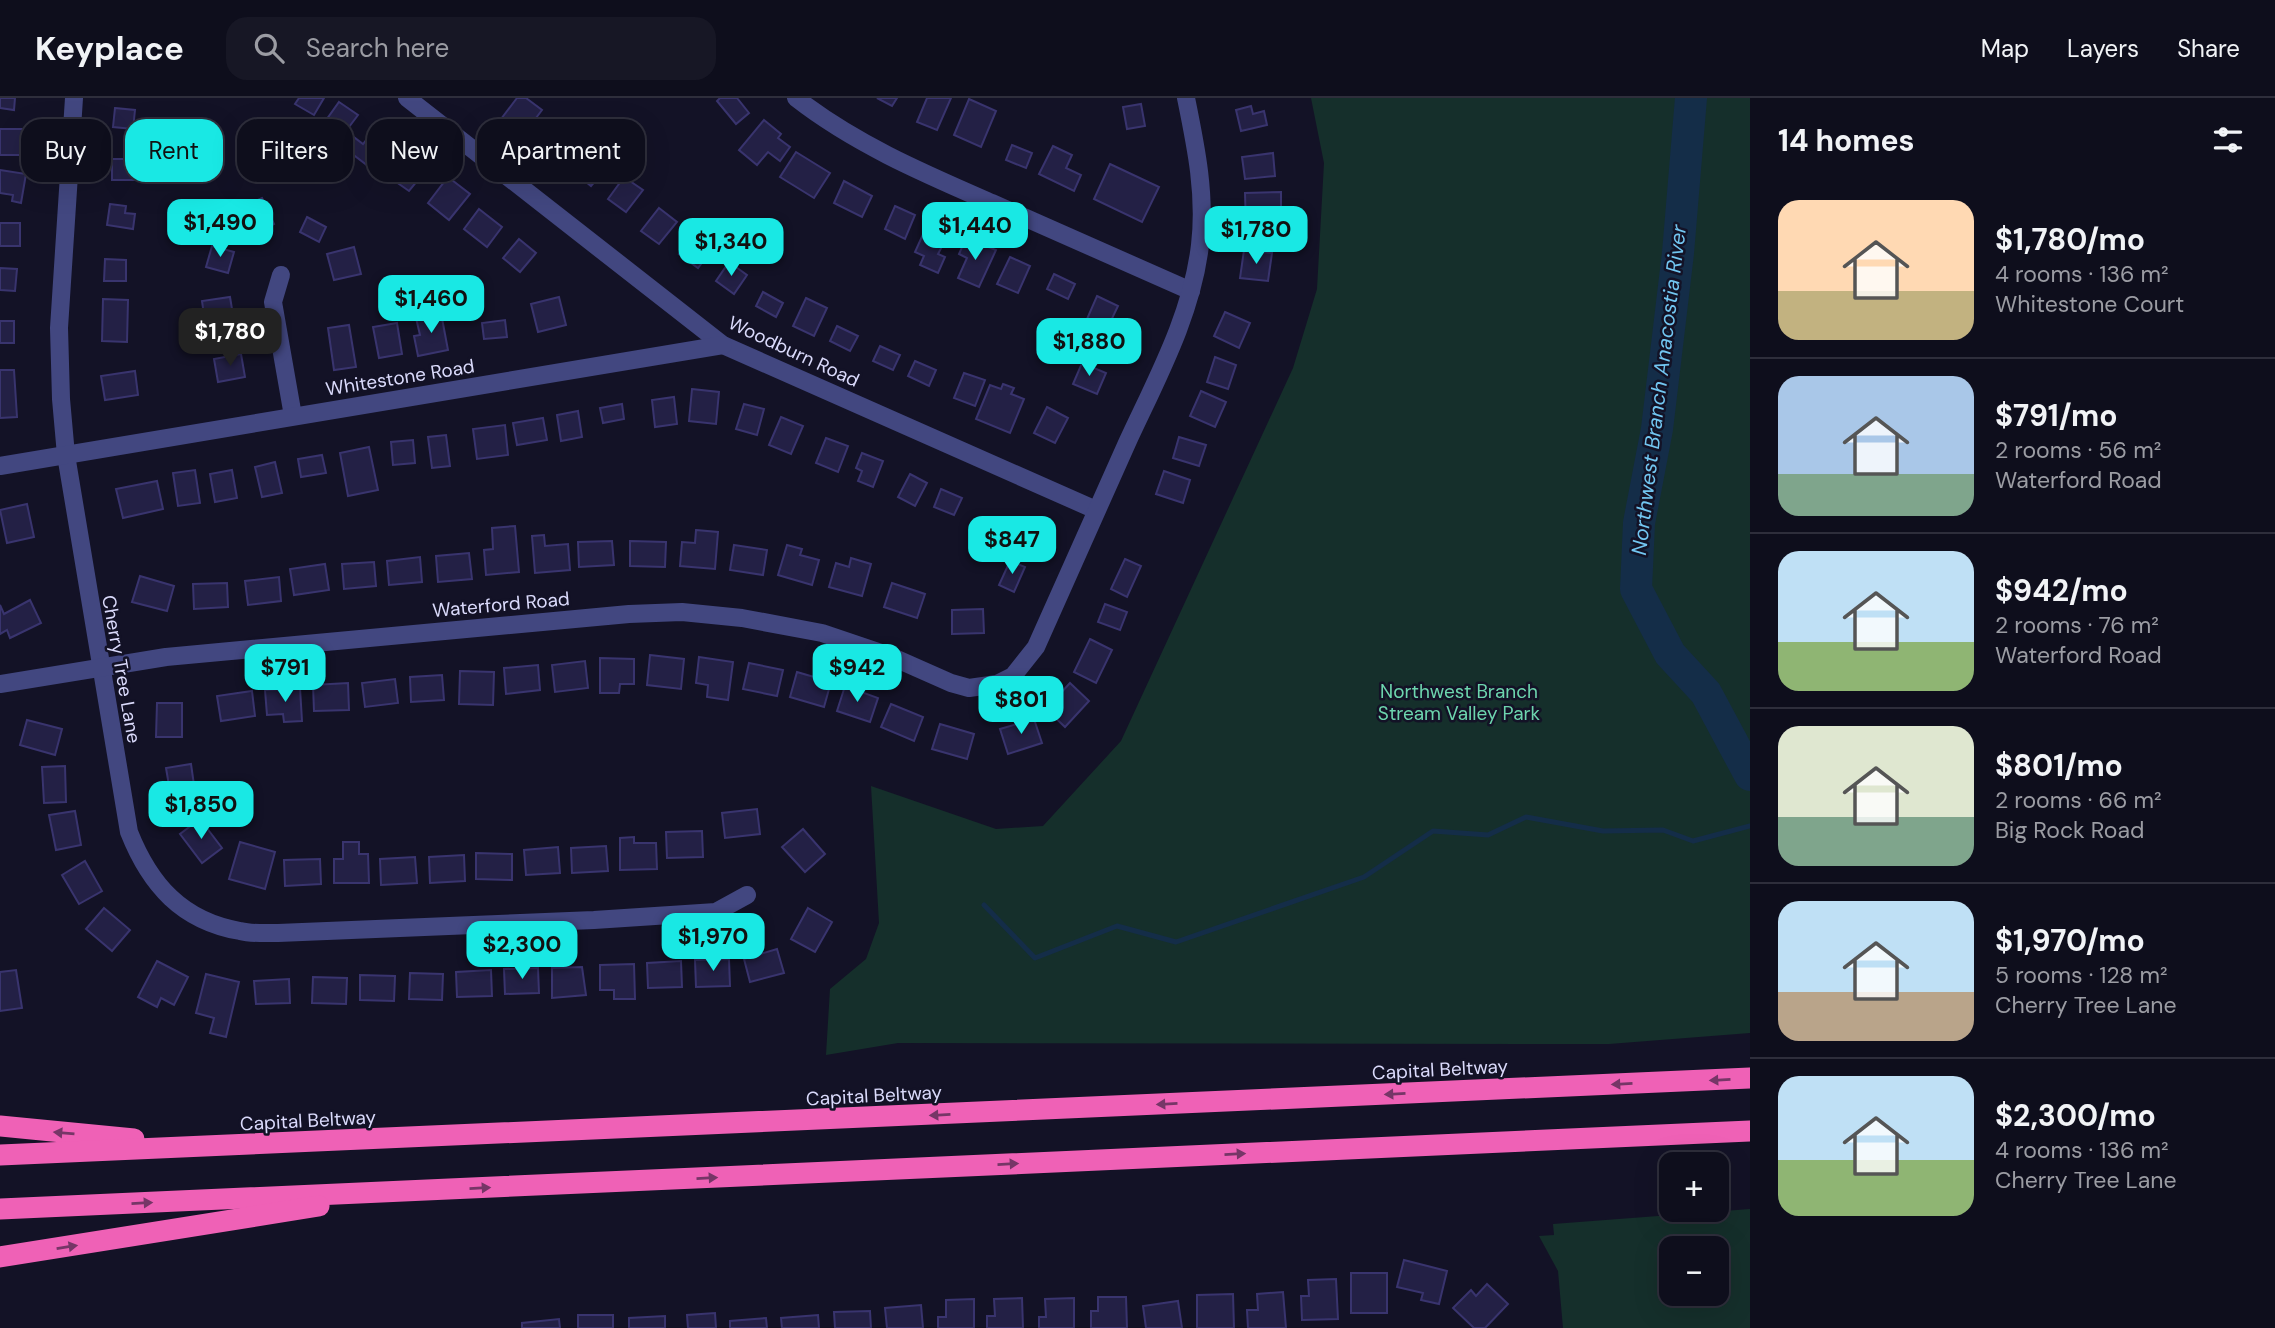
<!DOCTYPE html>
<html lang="en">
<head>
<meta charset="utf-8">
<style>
	:root { --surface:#0e0e1c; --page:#171725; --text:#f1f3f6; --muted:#9b9ca3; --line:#2e2e3b; --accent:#19e8e4 }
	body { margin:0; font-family:"DM Sans",sans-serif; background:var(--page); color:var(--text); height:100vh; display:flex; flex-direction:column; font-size:26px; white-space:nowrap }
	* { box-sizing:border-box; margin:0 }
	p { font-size:23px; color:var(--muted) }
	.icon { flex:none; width:38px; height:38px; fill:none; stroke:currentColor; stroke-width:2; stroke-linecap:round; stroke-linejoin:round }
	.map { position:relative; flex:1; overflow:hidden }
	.drawer { display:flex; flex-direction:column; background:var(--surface); width:525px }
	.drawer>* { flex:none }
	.hud { position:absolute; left:21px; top:21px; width:665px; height:63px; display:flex; gap:14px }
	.buttons { position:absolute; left:1659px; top:1054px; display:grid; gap:14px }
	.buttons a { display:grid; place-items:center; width:70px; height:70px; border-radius:14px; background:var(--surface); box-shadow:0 7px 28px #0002,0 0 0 2px var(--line); font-size:35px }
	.price { position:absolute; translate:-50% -60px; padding:0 16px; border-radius:14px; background:var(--accent); color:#111; font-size:23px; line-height:46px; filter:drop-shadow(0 2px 4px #0008) }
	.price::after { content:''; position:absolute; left:50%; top:42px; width:21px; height:16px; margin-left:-10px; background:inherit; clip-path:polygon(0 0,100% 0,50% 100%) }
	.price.selected { background:#222; color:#fff }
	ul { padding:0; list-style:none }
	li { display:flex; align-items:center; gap:21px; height:175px; padding:0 28px }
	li+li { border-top:2px solid var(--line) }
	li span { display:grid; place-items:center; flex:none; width:196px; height:140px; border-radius:21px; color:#555 }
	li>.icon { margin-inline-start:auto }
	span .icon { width:84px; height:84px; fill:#fffc; stroke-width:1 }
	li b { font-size:30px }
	h2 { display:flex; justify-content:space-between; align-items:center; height:84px; padding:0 28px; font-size:30px }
	.tag { padding:0 24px; border-radius:21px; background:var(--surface); box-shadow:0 7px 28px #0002,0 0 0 2px var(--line); font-size:24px; line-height:63px }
	.tag.selected { background:var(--accent); color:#111 }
	header { display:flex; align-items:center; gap:42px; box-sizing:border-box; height:98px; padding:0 35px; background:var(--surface); border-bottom:2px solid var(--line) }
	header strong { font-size:33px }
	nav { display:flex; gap:38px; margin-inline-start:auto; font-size:24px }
	.search { width:490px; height:63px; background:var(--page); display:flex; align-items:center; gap:18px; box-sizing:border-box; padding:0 24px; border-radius:21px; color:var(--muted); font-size:26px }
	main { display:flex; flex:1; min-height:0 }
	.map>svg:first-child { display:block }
	.green { fill:#152f2b; fill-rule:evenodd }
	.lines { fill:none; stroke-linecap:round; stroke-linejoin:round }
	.stream { stroke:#142d48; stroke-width:5 }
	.river { stroke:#142d48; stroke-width:32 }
	.building { fill:#232045; stroke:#39346e; stroke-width:2 }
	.minor { stroke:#424780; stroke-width:18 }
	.highway { stroke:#ef61b6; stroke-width:21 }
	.oneway { fill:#763667 }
	.labels { text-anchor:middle; stroke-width:5; stroke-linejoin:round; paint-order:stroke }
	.street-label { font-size:19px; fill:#dadafb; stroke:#131226 }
	.park-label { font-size:19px; fill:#6dd5ae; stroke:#131226 }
	.water-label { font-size:21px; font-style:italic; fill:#72c6f1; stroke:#131226 }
</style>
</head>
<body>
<header>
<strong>Keyplace</strong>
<div class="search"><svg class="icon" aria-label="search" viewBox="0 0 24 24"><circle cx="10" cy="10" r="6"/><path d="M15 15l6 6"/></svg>Search here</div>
<nav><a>Map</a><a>Layers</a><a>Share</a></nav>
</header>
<main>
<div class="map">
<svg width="1750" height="1230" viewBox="0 0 1750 1230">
	<rect width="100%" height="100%" fill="#131226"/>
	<g class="green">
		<path d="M1311,0H1750V935L1609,946L898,945L826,957L830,891L866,861L879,825L871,688L996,731L1043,728L1121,643L1293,270L1317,191L1324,65Z"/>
		<path d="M1750,1111V1230H1563L1558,1173L1539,1138L1554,1137L1553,1126ZM1671,1150H1717V1195H1671Z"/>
	</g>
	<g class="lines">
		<path class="stream" d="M984,807L1035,860L1117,828L1176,844L1364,779L1433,733L1488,737L1526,719L1603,733L1663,732L1693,743L1750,728"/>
		<path class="river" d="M1691,0L1678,155L1657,331L1639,425L1636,491L1670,556L1706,595L1750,677"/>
	</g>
	<g class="building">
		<path d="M0,0H15L14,12L0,10Z"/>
		<path d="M299,0H324L314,17L295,6Z"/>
		<path d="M517,0H526L542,12L520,41L498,25Z"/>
		<path d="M720,0H737L749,15L736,26L717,3Z"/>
		<path d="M877,0H897L892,8Z"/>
		<path d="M927,0H951L937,32L917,24Z"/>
		<path d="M969,1L996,13L981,49L954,37Z"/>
		<path d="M339,4L358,17L346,33L363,46L375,31L392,44L372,71L338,45L342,39L324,25Z"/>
		<path d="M1141,6L1145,28L1127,31L1123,9Z"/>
		<path d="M1251,8L1253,16L1264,13L1267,27L1241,33L1236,12Z"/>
		<path d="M115,10L135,12L133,31L113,29Z"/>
		<path d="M764,22L781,36L778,40L790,49L780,63L768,54L757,67L739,52Z"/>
		<path d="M0,31H26L25,57H0Z"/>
		<path d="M545,31L569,49L560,63L535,44Z"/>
		<path d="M1012,47L1032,55L1026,70L1006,62Z"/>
		<path d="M1053,48L1072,57L1066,70L1081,77L1074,93L1039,76Z"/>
		<path d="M589,54L607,69L591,88L574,74Z"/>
		<path d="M796,54L830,75L814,100L780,79Z"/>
		<path d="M1273,55L1275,78L1245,81L1242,59Z"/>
		<path d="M410,58L427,71L409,93L392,81Z"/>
		<rect x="112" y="61" width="23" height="21"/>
		<path d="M1110,66L1159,89L1142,124L1094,101Z"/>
		<path d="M0,72L26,76L21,105L12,103L13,97L0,95Z"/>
		<path d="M448,79L470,96L449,122L428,105Z"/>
		<path d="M624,79L643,92L626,114L608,101Z"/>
		<path d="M844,83L872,98L862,119L834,105Z"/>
		<path d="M1281,94V121H1264V130H1246L1245,95Z"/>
		<path d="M262,100L274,126L252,137L239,110Z"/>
		<path d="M110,106L126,108L125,115L135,116L133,131L107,127Z"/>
		<path d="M895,108L915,117L905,141L885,131Z"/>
		<path d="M659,110L677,124L659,146L641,133Z"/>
		<path d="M479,111L502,129L487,149L464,131Z"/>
		<path d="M307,119L326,129L319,144L300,134Z"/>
		<path d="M929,123L950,133L938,156L945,159L938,175L920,167L924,158L915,154Z"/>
		<rect x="0" y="125" width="20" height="23"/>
		<path d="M699,130L711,140L701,153L707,158L698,170L679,156Z"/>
		<path d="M966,140L996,152L979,189L958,180L967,160L959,156Z"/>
		<path d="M519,141L536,155L520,174L503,160Z"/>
		<path d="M212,148L234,154L228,175L206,169Z"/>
		<path d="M354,149L361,176L334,182L327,156Z"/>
		<path d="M1244,152L1272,155L1268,183L1240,180Z"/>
		<path d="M1010,159L1030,168L1018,195L997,186Z"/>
		<path d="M105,161L126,162V183H104Z"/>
		<path d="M729,164L747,177L734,196L716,183Z"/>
		<path d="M0,170L17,171L15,193L0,192Z"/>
		<path d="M1054,176L1075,186L1068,201L1047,191Z"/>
		<path d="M763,194L783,205L776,219L756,208Z"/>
		<path d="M1097,198L1118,208L1107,231L1087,221Z"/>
		<path d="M230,199L235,229L219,232L218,222L205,224L202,203Z"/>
		<path d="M559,199L566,227L538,234L531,206Z"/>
		<path d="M806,200L827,210L814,238L793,228Z"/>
		<path d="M103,201L128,202L127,244L102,243Z"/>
		<path d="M1225,214L1250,225L1239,250L1214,238Z"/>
		<path d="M441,215L448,252L418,258L414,238L420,237L416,220Z"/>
		<path d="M505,222L507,239L484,241L482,225Z"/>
		<rect x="0" y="223" width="14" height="22"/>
		<path d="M397,225L402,256L379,260L373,229Z"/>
		<path d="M349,227L356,269L334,272L328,230Z"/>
		<path d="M837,228L858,238L850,253L830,243Z"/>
		<path d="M880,248L900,257L893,272L873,263Z"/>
		<path d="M241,256L245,279L218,284L214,261Z"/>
		<path d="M1215,259L1236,267L1228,291L1207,284Z"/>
		<path d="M915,263L936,272L929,288L908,278Z"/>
		<path d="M1082,265L1106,275L1097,296L1073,286Z"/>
		<path d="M0,272H14L17,319L0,320Z"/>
		<path d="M135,273L138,297L105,302L101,278Z"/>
		<path d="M964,275L985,282L975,308L954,300Z"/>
		<path d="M1003,286L1014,290L1011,296L1024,301L1010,335L976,321L990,287L1001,291Z"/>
		<path d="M692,291L719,294L716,326L689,323Z"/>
		<path d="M1201,293L1226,304L1215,329L1190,318Z"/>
		<path d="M674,299L677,326L655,329L652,302Z"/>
		<path d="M622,306L624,321L603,325L600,310Z"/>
		<path d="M744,306L764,311L757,337L736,331Z"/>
		<path d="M1047,309L1068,320L1055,345L1034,335Z"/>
		<path d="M578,313L582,339L561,343L557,317Z"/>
		<path d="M781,319L803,328L791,356L769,347Z"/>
		<path d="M543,320L547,342L517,347L513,325Z"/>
		<path d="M505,327L508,357L477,361L473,331Z"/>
		<path d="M446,337L450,368L432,370L428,339Z"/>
		<path d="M1179,339L1206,347L1199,368L1173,360Z"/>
		<path d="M826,340L848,348L838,374L816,365Z"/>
		<path d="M413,342L415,365L393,367L391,344Z"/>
		<path d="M369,349L378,392L348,398L340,355Z"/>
		<path d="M862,355L883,363L873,389L858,383L862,373L856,370Z"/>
		<path d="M322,357L326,375L301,379L298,361Z"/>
		<path d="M275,364L282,395L262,399L255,369Z"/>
		<path d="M195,372L200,405L178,408L173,375Z"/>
		<path d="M232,372L237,400L215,404L210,376Z"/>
		<path d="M1164,373L1190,382L1183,405L1156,396Z"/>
		<path d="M910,376L927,385L915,408L898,399Z"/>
		<path d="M157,383L163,411L123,420L116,391Z"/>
		<path d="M941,391L962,400L954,417L934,409Z"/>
		<path d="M27,406L34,439L7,445L0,412Z"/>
		<path d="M1009,421L1040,435L1033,450L1002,436Z"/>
		<path d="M515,428L519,474L486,477L484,452L493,451L492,430Z"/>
		<path d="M696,432L718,434L715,471L680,468L682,444L695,445Z"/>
		<path d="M544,437L545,448L568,446L570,472L535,475L532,438Z"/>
		<path d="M612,443L614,467L579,469L578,444Z"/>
		<path d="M630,443L666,444L665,469L630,468Z"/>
		<path d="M734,447L767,452L763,477L730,472Z"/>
		<path d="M787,447L802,451L800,457L819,462L812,487L778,477Z"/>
		<path d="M469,455L472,481L438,484L436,458Z"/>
		<path d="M420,459L422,484L389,487L387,463Z"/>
		<path d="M851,460L871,466L862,498L829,489L836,465L849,469Z"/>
		<path d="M1125,461L1141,468L1127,499L1111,491Z"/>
		<path d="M1010,463L1025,469L1014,494L999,487Z"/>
		<path d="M374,464L376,488L344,491L342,466Z"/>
		<path d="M325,466L329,492L294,497L290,471Z"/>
		<path d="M140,478L174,488L167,513L132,504Z"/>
		<path d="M279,479L281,503L248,507L245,483Z"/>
		<path d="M227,485L228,509L194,511L193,486Z"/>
		<path d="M892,485L925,496L917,520L884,509Z"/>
		<path d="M30,502L41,525L10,540L7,532L0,536V507L4,516Z"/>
		<path d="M1105,506L1127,514L1120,532L1098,524Z"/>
		<path d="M983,511L984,535L952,536V512Z"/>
		<path d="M1090,541L1112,552L1096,585L1074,574Z"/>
		<path d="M650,557L684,561L681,591L647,587Z"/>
		<path d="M699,559L733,564L728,602L707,599L708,587L696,585Z"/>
		<path d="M600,560L634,561V586H620L619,595H600Z"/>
		<path d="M585,563L588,590L555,594L552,567Z"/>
		<path d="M749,565L783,572L777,598L743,591Z"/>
		<path d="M538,567L540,592L506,596L504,570Z"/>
		<path d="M460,573L494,574L493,607L459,606Z"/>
		<path d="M797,574L831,584L824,609L790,599Z"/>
		<path d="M442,577L444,602L411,604L410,579Z"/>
		<path d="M395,581L398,605L365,609L362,585Z"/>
		<path d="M348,585L349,612L314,613L313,587Z"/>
		<path d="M1070,585L1089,603L1065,629L1046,611Z"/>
		<path d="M845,588L878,600L870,624L837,613Z"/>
		<path d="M300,590L302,623L284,624L283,616L267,617L265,592Z"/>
		<path d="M252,593L255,618L221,623L217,598Z"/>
		<path d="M157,605H182V639H156Z"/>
		<path d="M891,606L923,619L914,643L881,629Z"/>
		<path d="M1034,621L1042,645L1008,656L1000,631Z"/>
		<path d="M27,622L62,631L55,657L20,647Z"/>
		<path d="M940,626L974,636L967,661L932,651Z"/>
		<path d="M191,666L196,701L172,705L166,670Z"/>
		<path d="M65,668L66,704L44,705L42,669Z"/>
		<path d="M757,711L760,736L725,740L722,715Z"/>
		<path d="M75,713L81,747L56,752L49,717Z"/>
		<path d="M200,721L222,750L202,765L180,736Z"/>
		<path d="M803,731L825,756L805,774L782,749Z"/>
		<path d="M702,733L703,759L667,760L666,734Z"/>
		<path d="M634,739V745H656L657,771L620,772V740Z"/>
		<path d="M240,744L275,754L265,791L229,781Z"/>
		<path d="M343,744H359V756H368L369,785H334V761H343Z"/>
		<path d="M606,748L608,773L572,775L571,750Z"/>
		<path d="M558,749L560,775L526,777L524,752Z"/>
		<path d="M476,755L512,756V782L476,781Z"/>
		<path d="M464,757L465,783L430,785L429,759Z"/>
		<path d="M415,759L417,785L381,787L380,761Z"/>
		<path d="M320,761L321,786L285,788L284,762Z"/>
		<path d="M85,763L102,793L79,806L62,777Z"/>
		<path d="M104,810L130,832L112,853L86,831Z"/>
		<path d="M808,810L832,824L815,854L791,841Z"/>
		<path d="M777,851L784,875L750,884L744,861Z"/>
		<path d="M729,861L730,888L696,889L695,862Z"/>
		<path d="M157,863L188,879L174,907L161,900L157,909L138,899Z"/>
		<path d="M681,863L682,889L648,890L647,865Z"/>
		<path d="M634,866L635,901H614V892H600V867Z"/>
		<path d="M582,869L586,897L552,900V870Z"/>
		<path d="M538,870L539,895L505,896L504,871Z"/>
		<path d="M16,872L22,910L0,913V874Z"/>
		<path d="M491,872L492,898L457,899L456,874Z"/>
		<path d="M410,875L443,876L442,902L409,901Z"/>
		<path d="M206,876L239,884L226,939L210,935L214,920L196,915Z"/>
		<path d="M360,877L395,878L394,903L360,902Z"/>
		<path d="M313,879L347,880L346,906L312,905Z"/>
		<path d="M289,881L290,905L256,906L254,883Z"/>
		<path d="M1404,1162L1447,1173L1439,1206L1421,1202L1423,1195L1397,1189Z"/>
		<rect x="1351" y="1175" width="36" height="40"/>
		<path d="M1336,1181L1338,1221L1302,1222L1301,1198H1309L1308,1182Z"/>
		<path d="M1487,1186L1508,1206L1485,1230H1474L1453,1210L1471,1192L1476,1198Z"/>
		<path d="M1283,1194L1286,1230H1248L1247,1212H1258L1257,1196Z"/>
		<path d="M1233,1196L1234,1230H1197V1197Z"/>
		<path d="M1098,1199H1126L1127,1230H1091V1213H1098Z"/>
		<path d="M1022,1200L1023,1230H987V1218H995L994,1201Z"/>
		<path d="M1074,1200V1230H1039V1219H1046L1045,1201Z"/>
		<path d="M974,1201V1230H938V1219H946V1202Z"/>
		<path d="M1178,1203L1182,1230H1146L1143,1208Z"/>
		<path d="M921,1207L923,1230H887L885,1210Z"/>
		<path d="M870,1213L871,1230H835L834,1214Z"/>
		<path d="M715,1215L716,1230H688L687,1217Z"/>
		<rect x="578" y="1217" width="35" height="13"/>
		<path d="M818,1217L819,1230H782L781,1220Z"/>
		<path d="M665,1218V1230H629V1220Z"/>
		<path d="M766,1220L767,1230H730V1223Z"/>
		<path d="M559,1221L560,1230H522V1225Z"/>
	</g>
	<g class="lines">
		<g class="minor">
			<path d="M74,0L59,230L61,301L66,357L129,734C150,787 182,823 240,833C252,836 265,835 278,835L594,822L716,814L747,797"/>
			<path d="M407,0L723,247L1096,412"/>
			<path d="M796,0C855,46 923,75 992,105C1058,134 1125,164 1191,193"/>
			<path d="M281,177L273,204L293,318"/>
			<path d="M0,368L723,247"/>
			<path d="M0,586L166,559L629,516L682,514L742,520L822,535L890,558L951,585L969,590L997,586L1013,578L1036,549C1066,481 1096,413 1127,345C1156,282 1192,217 1200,147C1206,97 1196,49 1186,0"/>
		</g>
		<g class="highway">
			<path d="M0,1028L134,1041"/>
			<path d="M0,1057L1750,980"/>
			<path d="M0,1111L1750,1033"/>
			<path d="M0,1159L319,1108"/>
		</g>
	</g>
	<defs><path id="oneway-solid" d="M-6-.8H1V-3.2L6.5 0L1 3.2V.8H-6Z" transform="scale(1.75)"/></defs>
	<g class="oneway">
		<use href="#oneway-solid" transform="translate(1720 982) rotate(177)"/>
		<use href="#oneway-solid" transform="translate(1622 986) rotate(177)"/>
		<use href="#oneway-solid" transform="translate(1395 996) rotate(177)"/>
		<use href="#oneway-solid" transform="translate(1167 1006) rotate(177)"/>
		<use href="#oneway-solid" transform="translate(940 1017) rotate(177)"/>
		<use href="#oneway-solid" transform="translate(64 1035) rotate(-175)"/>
		<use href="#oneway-solid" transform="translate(1235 1056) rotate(-3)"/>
		<use href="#oneway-solid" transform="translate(1008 1066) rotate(-3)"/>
		<use href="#oneway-solid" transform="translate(707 1080) rotate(-3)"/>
		<use href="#oneway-solid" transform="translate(480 1090) rotate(-3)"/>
		<use href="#oneway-solid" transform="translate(142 1105) rotate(-3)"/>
		<use href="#oneway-solid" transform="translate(67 1149) rotate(-9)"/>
	</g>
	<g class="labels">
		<g class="street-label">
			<text transform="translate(794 253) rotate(25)" y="7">Woodburn Road</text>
			<text transform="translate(400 279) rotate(-9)" y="7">Whitestone Road</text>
			<text transform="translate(501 506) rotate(-5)" y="7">Waterford Road</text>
			<text transform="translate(122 571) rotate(80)" y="7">Cherry Tree Lane</text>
			<text transform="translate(1440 971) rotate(-3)" y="7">Capital Beltway</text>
			<text transform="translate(874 997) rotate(-3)" y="7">Capital Beltway</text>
			<text transform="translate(308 1022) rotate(-3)" y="7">Capital Beltway</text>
		</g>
		<g class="park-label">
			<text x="1459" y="600">Northwest Branch<tspan x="1459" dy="22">Stream Valley Park</tspan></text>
		</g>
		<g class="water-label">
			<text transform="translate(1659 292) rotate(-83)" y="7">Northwest Branch Anacostia River</text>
		</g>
	</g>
</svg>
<div class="buttons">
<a>+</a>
<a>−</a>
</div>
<b class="price" style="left:220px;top:161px">$1,490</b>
<b class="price" style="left:975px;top:164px">$1,440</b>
<b class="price" style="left:1256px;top:168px">$1,780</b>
<b class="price" style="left:731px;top:180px">$1,340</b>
<b class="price" style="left:431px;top:237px">$1,460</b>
<b class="price selected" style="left:230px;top:270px">$1,780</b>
<b class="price" style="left:1089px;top:280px">$1,880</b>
<b class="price" style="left:1012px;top:478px">$847</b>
<b class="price" style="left:285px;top:606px">$791</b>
<b class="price" style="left:857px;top:606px">$942</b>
<b class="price" style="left:1021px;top:638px">$801</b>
<b class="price" style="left:201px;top:743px">$1,850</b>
<b class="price" style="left:713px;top:875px">$1,970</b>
<b class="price" style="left:522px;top:883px">$2,300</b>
<div class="hud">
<a class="tag">Buy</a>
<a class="tag selected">Rent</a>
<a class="tag">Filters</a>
<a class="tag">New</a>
<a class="tag">Apartment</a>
</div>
</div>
<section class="drawer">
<h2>14 homes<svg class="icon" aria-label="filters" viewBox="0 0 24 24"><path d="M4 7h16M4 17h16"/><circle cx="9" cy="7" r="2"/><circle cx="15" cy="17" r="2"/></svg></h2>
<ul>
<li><span style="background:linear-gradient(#ffd9b3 65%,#c2b280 0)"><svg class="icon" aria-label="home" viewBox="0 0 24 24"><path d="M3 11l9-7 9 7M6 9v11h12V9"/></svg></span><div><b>$1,780/mo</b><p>4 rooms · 136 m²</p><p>Whitestone Court</p></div></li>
<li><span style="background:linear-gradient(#a9c7e8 70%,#7fa58c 0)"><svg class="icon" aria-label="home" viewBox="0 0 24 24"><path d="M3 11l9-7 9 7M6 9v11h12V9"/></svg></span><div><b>$791/mo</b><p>2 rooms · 56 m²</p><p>Waterford Road</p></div></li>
<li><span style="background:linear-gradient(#bfe0f5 65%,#8fb573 0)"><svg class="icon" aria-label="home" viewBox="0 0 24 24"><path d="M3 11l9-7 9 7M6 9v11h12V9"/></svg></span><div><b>$942/mo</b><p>2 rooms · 76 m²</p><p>Waterford Road</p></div></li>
<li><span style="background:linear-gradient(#dfe7d0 65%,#7fa58c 0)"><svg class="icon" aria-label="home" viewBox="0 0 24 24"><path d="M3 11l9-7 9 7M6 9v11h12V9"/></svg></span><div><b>$801/mo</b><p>2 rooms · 66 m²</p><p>Big Rock Road</p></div></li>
<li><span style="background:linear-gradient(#bfe0f5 65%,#b9a48a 0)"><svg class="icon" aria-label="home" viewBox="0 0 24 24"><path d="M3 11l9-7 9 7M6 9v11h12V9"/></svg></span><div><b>$1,970/mo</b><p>5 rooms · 128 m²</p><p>Cherry Tree Lane</p></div></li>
<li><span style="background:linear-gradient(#bfe0f5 60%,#8fb573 0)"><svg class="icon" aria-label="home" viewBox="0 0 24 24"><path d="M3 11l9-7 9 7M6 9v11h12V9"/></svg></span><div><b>$2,300/mo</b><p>4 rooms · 136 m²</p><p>Cherry Tree Lane</p></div></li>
</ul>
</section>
</main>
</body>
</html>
